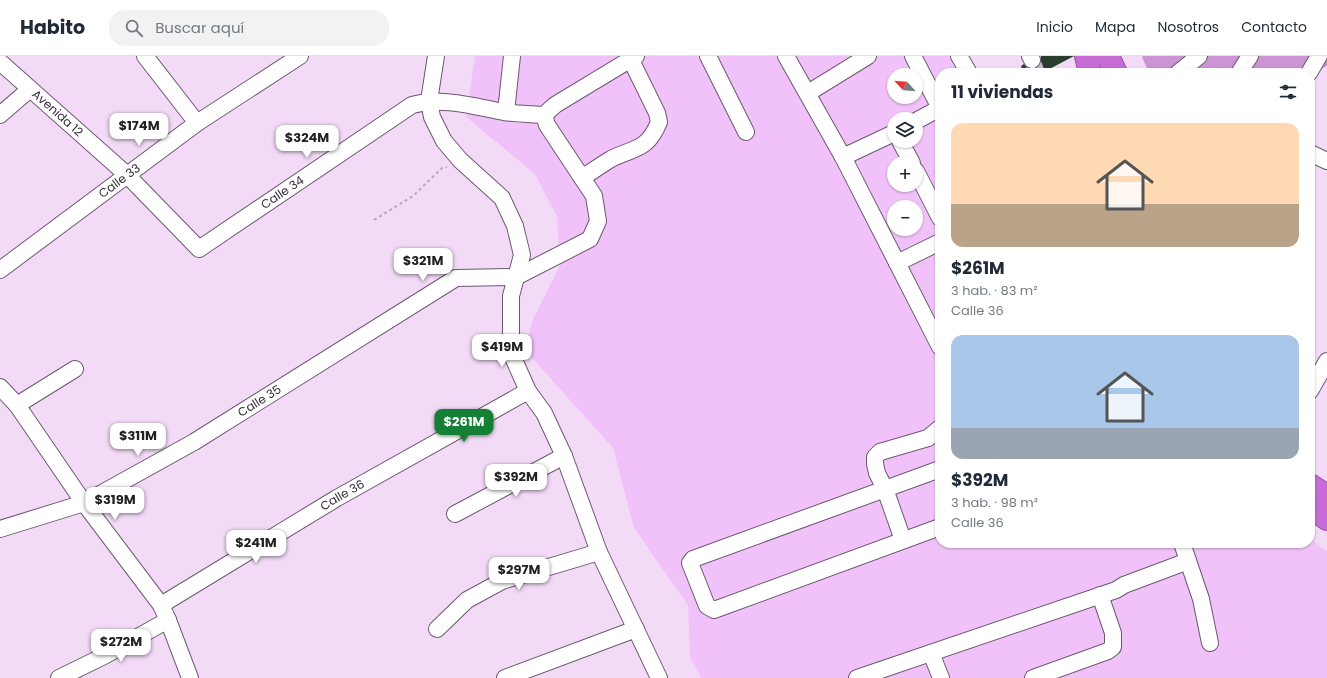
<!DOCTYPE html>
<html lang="es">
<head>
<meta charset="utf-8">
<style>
	:root { --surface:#fff; --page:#f2f2f3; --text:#1f2937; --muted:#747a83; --line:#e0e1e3; --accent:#157f35 }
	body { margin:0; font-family:Poppins,sans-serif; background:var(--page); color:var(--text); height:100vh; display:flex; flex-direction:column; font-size:15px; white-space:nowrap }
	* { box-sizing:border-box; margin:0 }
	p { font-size:13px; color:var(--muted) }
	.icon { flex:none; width:22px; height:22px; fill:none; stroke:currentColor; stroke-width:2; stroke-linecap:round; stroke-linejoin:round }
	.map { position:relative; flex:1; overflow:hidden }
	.drawer { position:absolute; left:935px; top:12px; width:380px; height:480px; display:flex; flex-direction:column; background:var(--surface); border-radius:16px; box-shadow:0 1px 3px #0004 }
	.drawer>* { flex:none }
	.needle { width:26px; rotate:296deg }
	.fabs { position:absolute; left:887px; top:12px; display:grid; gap:8px }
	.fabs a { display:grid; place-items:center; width:36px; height:36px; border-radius:50%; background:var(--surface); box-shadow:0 1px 3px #0004; font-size:20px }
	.price { position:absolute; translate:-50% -34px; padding:0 9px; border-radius:8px; background:#fff; color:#222; font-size:13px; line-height:26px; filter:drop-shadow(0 1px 2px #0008) }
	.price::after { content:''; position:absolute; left:50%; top:24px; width:12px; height:9px; margin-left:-6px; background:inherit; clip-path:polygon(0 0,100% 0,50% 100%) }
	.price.on { background:var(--accent); color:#fff }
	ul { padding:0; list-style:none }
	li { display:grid; align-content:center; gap:8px; height:212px; padding:0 16px }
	li span { display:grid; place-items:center; height:124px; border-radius:12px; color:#555 }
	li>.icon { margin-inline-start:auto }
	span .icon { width:72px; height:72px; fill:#fffc; stroke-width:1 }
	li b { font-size:17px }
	h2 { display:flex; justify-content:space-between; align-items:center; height:48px; padding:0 16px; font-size:17px }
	header { display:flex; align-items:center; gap:24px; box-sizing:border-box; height:56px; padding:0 20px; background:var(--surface); border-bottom:1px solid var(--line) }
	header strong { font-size:19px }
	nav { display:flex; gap:22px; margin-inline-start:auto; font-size:14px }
	.search { width:280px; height:36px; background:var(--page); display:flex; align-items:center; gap:10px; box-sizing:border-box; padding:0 14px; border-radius:16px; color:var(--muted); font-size:15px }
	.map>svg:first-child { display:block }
	.green { fill:#f1c2f9; fill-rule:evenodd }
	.forest { fill:#cc94d5 }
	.building { fill:#263e2a }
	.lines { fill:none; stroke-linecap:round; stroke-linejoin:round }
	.minor-tunnel { stroke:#cdb8d1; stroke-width:16; stroke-dasharray:16 8; stroke-linecap:butt }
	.minor-casing { stroke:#6d5870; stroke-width:18 }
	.highway-casing { stroke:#94559f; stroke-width:24 }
	.path { stroke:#b8a5bc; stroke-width:2; stroke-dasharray:3 3; stroke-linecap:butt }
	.minor { stroke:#fff; stroke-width:16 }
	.highway { stroke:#c76bd6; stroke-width:22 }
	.labels { text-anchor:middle; stroke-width:4; stroke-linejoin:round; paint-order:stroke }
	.street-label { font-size:12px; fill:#362d38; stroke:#fbecfd }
</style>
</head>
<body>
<header>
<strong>Habito</strong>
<div class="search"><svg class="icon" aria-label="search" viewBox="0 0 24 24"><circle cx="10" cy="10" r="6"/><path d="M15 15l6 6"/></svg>Buscar aquí</div>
<nav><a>Inicio</a><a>Mapa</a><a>Nosotros</a><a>Contacto</a></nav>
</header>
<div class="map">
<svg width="1327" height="622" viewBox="0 0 1327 622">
	<rect width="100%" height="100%" fill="#f3dbf7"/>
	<path class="green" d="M475,0H956L966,17H940V487H1310V483L1327,495V622H701L690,601L688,549L634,472L613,392L525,294L532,265L560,209L557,161L535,118L466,61ZM894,19H916V41H894ZM894,63H916V85H894ZM894,107H916V129H894ZM894,151H916V173H894Z"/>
	<path class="forest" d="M1143,0H1327V10L1310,18L1149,17L1142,1Z"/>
	<path class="building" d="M1041,0H1074L1042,17H1024L1021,10L1024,8L1027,12L1036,13L1040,9Z"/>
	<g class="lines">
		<path class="minor-tunnel" d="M1032,4L1037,17"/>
		<g class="minor-casing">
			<g id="minor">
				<path d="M145,0L197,67"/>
				<path d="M436,0L429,45L432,61L444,85L460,104L502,142L515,170L522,199L511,240V297L528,335L544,357L564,400L599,496L659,622"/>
				<path d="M708,0L746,76"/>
				<path d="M786,0L843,101L940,291"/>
				<path d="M913,0L940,52L916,65"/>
				<path d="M959,0L969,17"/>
				<path d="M1030,0L1032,4"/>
				<path id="s1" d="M0,6L126,118L199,193L412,49C443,41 472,50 504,56C517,58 531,58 544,59"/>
				<path d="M1178,17L1199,0"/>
				<path d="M1239,17L1250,0"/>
				<path d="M1309,17L1319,0"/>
				<path d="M808,37L868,0"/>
				<path d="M506,56L512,0"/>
				<path d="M0,59L30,33"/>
				<path d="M544,59L555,49L636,0"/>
				<path d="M900,85L912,107"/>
				<path d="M1310,97L1327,105"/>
				<path d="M843,101L894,77"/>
				<path d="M916,115L940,162"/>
				<path d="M582,122C591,116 601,109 611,103C635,91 647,95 659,66L657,57L629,0"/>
				<path d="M897,207L940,186"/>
				<path id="s2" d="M0,214L197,67L300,0"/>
				<path d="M0,331L17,349L84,447L161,549L168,564L190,622"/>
				<path d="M1310,335L1327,305"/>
				<path d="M17,349L75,313"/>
				<path d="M940,413L693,503L690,507L707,550L714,554L940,471"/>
				<path d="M455,458L564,400"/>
				<path id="s3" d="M0,473L84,447L194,386L456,222L516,221L590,183L598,165L594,140L547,69L544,59"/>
				<path d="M903,484L885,433L877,417L875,408V401L880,396L928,382L940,372"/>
				<path d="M1182,487L1201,543L1210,587"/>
				<path id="s4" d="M161,549L337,442L528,335"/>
				<path d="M437,573L467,544L502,525L599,496"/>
				<path d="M931,597L941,622"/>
				<path d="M59,622L104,600L168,564"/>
				<path d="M505,622L636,573"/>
				<path d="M857,622L1116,534L1124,529L1188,505"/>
				<path d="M1033,622L1108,595L1113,591V577L1100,539"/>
			</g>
		</g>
		<g class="highway-casing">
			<g id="highway">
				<path d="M1086,0L1090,17"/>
				<path d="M1108,0L1116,17"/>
				<path d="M1310,429L1327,440"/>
				<path d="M1310,451L1327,463"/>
			</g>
		</g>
		<path class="path" d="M374,164L413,140L442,112L447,111"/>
		<use href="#minor" class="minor"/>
		<use href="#highway" class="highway"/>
	</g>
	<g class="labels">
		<g class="street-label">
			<text dy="4" stroke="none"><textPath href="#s1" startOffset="77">Avenida 12</textPath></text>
			<text dy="4" stroke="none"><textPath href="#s2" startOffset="149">Calle 33</textPath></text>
			<text dy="4" stroke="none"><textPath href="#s1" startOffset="374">Calle 34</textPath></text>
			<text dy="4" stroke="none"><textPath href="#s3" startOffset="291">Calle 35</textPath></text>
			<text dy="4" stroke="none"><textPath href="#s4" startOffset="212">Calle 36</textPath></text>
		</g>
	</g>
</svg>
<div class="fabs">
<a><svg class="needle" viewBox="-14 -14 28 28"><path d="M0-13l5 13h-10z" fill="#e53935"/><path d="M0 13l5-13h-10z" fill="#747a83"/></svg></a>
<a><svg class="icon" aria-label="layers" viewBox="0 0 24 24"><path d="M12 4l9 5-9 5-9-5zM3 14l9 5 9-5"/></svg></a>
<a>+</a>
<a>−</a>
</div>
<b class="price" style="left:139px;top:91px">$174M</b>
<b class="price" style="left:307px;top:103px">$324M</b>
<b class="price" style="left:423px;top:226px">$321M</b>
<b class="price" style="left:502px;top:312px">$419M</b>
<b class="price on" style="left:464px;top:387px">$261M</b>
<b class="price" style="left:138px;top:401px">$311M</b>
<b class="price" style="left:516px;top:442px">$392M</b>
<b class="price" style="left:115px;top:465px">$319M</b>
<b class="price" style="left:256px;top:508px">$241M</b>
<b class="price" style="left:519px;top:535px">$297M</b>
<b class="price" style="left:121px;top:607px">$272M</b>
<section class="drawer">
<h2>11 viviendas<svg class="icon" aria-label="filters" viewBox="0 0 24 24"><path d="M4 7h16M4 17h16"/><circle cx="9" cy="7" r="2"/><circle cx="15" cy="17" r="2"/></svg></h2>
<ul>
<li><span style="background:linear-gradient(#ffd9b3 65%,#b9a48a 0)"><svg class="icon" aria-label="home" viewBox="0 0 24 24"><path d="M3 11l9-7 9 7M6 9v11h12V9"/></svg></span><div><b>$261M</b><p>3 hab. · 83 m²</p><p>Calle 36</p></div></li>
<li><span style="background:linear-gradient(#a9c7e8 75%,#9aa5b1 0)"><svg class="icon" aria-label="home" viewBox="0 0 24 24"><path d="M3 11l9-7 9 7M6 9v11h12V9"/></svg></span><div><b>$392M</b><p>3 hab. · 98 m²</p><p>Calle 36</p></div></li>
</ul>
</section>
</div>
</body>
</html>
